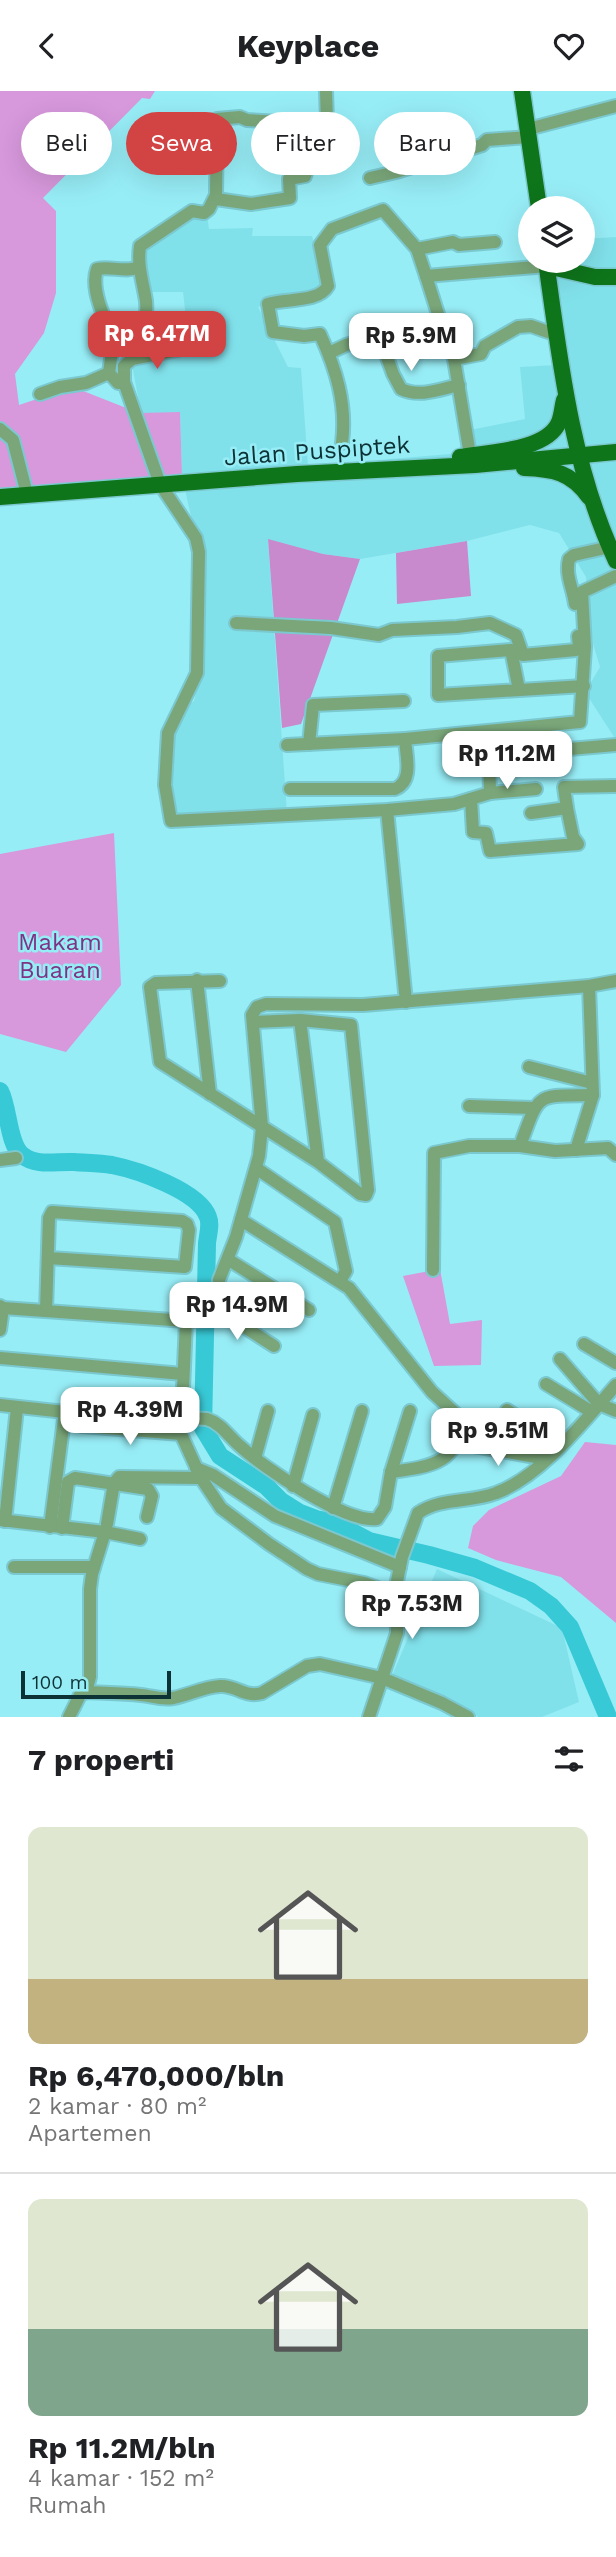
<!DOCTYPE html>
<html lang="id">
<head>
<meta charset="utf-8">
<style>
	:root { --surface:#fff; --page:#f6f6f6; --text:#202124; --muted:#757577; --line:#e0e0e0; --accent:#d24344 }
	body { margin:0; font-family:"Work Sans",sans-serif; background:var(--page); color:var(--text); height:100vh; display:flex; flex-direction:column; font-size:26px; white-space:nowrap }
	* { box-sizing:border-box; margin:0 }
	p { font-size:23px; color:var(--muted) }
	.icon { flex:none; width:38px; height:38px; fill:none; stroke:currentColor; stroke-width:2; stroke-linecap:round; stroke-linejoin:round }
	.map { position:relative; height:1626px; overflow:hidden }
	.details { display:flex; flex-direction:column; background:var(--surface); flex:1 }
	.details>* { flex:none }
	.guide { position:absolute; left:21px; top:21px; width:574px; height:63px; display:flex; gap:14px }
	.tools { position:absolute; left:518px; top:105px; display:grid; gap:14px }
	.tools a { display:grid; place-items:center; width:77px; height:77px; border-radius:50%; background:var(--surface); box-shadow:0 7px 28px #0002; font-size:35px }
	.scale { position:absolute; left:21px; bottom:18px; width:150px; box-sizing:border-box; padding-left:7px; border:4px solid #0c3235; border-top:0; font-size:19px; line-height:24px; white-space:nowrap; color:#0c3235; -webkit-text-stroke:5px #97edf6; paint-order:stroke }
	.price { position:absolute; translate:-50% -60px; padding:0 16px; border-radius:14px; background:#fff; color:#222; font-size:23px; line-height:46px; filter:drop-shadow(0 2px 4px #0008) }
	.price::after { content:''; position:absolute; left:50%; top:42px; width:21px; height:16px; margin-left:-10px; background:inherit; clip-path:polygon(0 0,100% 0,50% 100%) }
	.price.current { background:var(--accent); color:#fff }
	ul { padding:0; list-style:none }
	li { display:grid; align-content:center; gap:14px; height:371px; padding:0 28px }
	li+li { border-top:2px solid var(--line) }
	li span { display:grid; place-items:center; height:217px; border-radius:14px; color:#555 }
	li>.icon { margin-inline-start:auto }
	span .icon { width:126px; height:126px; fill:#fffc; stroke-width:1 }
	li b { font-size:30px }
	h2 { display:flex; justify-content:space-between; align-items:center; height:84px; padding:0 28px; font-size:30px }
	.pill { padding:0 24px; border-radius:32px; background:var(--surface); box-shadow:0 7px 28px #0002; font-size:24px; line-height:63px }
	.pill.current { background:var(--accent); color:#fff }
	header { display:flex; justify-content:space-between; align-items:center; height:91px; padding:0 28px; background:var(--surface); font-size:32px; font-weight:700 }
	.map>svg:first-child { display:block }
	.built { fill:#81e1eb }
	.green { fill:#d798dc }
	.forest { fill:#c889cd }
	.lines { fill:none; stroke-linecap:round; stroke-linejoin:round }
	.river { stroke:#38c9d6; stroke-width:18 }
	.minor-casing { stroke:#7bc8cf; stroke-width:16 }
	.major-casing { stroke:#7bc8cf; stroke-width:19 }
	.minor { stroke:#7aa679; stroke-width:12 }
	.major { stroke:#0e751b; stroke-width:16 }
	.labels { text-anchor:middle; stroke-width:5; stroke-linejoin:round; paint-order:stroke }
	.street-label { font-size:24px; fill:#0c3235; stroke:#97edf6 }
	.park-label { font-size:24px; fill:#7e3385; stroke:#97edf6 }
</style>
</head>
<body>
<header><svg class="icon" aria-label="back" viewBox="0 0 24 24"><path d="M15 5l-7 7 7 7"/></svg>Keyplace<svg class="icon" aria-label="heart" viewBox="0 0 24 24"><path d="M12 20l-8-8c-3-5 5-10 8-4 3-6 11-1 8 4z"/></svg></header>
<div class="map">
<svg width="616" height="1626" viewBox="0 0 616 1626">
	<rect width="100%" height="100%" fill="#97edf6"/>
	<g class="built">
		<path d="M193,121L207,124L209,138L253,137L252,145H312L325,192L323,203L285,207L258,216L288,276L301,277L308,375L461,362L460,341L525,328L520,276L556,274L543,170H583V148L616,146V649L585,601L600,576L593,553L586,486L559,442L530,434L467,450L360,468L323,463L268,449L287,722L164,728L173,624L194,610L200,584L202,475L182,385L180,322H141L132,274L172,265L189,254L183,201H142V163Z"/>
		<path d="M437,1478L562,1537L579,1611L542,1626H478L391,1587Z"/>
	</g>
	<g class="green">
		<path d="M0,0H155L150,8L142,7L43,107L56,120V202L44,242L15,283L19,314L73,296L139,322L180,321L182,385L0,400Z"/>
		<path d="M114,742L121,894L66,961L0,943V763Z"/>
		<path d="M440,1178L450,1233L482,1229L481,1274L434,1275L403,1185Z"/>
		<path d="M585,1351L616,1354V1532L561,1486L496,1469L468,1457L473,1435L489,1419L561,1385Z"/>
	</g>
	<g class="forest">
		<path d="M268,448L323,463L360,468L301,633L282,637Z"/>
		<path d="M467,450L471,505L397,513L396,462Z"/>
	</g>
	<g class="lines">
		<path class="river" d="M0,1000C9,1017 8,1054 22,1064C37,1076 56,1070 74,1071C86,1072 99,1072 112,1074C137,1079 199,1100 208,1126C211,1133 208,1144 207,1152L203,1337L220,1365L266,1395L281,1410L300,1422L316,1428L335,1432L369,1450L429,1464L475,1477L530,1500L551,1515L570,1536L608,1626"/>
		<g class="minor-casing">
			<g id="minor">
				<path d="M528,38L616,15"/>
				<path d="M370,87L396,81L482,54L487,49L529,46"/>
				<path d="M216,108L251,113L290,107L289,88L305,85L306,82L299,40L327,30L326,0"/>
				<path d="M417,158L453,151L459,154L495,151"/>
				<path d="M114,232L104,226C98,211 92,193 97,178C112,175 125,182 139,176"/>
				<path d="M379,244L393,283L401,298C420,307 440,298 459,294"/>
				<path d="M114,246L109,282L118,292L124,291"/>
				<path d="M178,259L132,268L124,275V291L160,393L196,447L199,461L197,582L168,642L165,694L171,730L387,719L454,713L490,702L489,665L616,654"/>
				<path d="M329,262L346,254L390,241L421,248L444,242L426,185"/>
				<path d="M132,268C141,249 148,232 146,210C143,191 137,174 140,155L192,120L204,122L209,118L216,104L217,28L240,26L247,29L296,32L299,40"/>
				<path d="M40,303L60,296L86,292L109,282"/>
				<path d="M0,338L13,349L27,403"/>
				<path d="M342,352C347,313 336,278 320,243L304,245L273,241L268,213C287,207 318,212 328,195L320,154L332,138L383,119L417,158L426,185L547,175"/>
				<path d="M470,364L454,268L481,263L485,255L518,236L531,235L557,244"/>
				<path d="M575,513C573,497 565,484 569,468L574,464L610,456"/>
				<path d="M236,532L331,537L379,544L392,539L457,536L490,532L516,544L523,564L576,559L579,555L578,545"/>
				<path d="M519,599L511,559L438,565V604L584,595"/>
				<path d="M309,653L313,614L404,610"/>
				<path d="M287,654L405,648"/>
				<path d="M290,698H395C414,690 406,665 405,648L580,631L585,556L582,501L616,485"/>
				<path d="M490,702L536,698"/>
				<path d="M471,708L473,741L486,742L490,760L578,753L573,746L567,717"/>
				<path d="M387,719L406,911"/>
				<path d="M531,722L567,717L564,696L616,695"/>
				<path d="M197,889L210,1003"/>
				<path d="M220,890L156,892L150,896L160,971L318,1071L360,1103L366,1104L368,1099L351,934L300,929L318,1071"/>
				<path d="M253,931L300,929"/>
				<path d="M529,976L592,992"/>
				<path d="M469,1015L534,1017"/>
				<path d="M520,1055C540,1000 535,1005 593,1004"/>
				<path d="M576,1059L593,1004L589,895"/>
				<path d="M0,1069L16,1067"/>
				<path d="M256,1077L335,1131L346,1180L340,1190"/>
				<path d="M241,1129L349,1197L432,1301L456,1323C466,1372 429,1376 391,1381"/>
				<path d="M229,1169L309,1219"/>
				<path d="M433,1179L434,1062L469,1055H520L555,1060L608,1057L616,1064"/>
				<path d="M0,1215L3,1217L186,1230L213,1229L218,1219L219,1189L236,1146L259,1065L262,1036L252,924L257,916L266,913L363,914L589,895L616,890"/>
				<path d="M218,1219L274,1255"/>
				<path d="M46,1220L49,1127L52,1121L182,1130L187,1133L189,1139L185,1176L49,1167"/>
				<path d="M186,1230L181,1343L201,1387L221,1417L269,1453L307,1478L318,1483L364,1492L397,1504"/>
				<path d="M0,1239L3,1217"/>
				<path d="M584,1253L616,1272"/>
				<path d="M0,1267L183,1283"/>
				<path d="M560,1268L599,1313L616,1320"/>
				<path d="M546,1293L592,1321"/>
				<path d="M0,1314L65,1321L207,1328C222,1333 228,1345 240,1355C264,1377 345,1432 377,1428L385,1416L391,1381L410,1320"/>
				<path d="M507,1319L560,1354"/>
				<path d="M82,1335L181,1343"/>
				<path d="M457,1352L547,1368"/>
				<path d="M255,1367L268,1320"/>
				<path d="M196,1377L213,1384L275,1425L400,1476"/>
				<path d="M293,1395L313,1324"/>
				<path d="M333,1417L362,1320"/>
				<path d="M0,1429L105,1441L140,1448"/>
				<path d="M5,1430L17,1317"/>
				<path d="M107,1433L114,1392L119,1386L201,1387"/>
				<path d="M50,1436L65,1321"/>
				<path d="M62,1437L68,1391L75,1387L148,1398L152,1405L147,1426"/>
				<path d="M14,1476H94"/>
				<path d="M86,1601L90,1586V1498L92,1483L105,1441"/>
				<path d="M69,1626L80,1604L86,1601C104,1602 123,1602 141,1604C152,1605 161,1609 173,1607C189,1604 203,1596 220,1595C237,1594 244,1607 262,1602L307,1575L320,1573L382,1587L442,1612L468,1626"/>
				<path d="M369,1626L397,1542V1490L402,1466L418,1422C441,1406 471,1412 496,1402C542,1385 584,1330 616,1294"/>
			</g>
		</g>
		<g class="major-casing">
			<g id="major">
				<path d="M522,0L539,117"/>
				<path d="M546,170C560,271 572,376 616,470"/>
				<path d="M547,175L595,186H616"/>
				<path d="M460,366C488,361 547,360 559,331C562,324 562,316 564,309"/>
				<path d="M524,377C553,378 571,381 589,406"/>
				<path d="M0,406L297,383L475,374L616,361"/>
			</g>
		</g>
		<use href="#minor" class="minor"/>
		<use href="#major" class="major"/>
	</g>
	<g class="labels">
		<g class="street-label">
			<text transform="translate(317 360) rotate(-4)" y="8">Jalan Puspiptek</text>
		</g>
		<g class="park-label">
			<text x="60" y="859">Makam<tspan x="60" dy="28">Buaran</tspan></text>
		</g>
	</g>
</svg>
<div class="tools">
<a><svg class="icon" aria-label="layers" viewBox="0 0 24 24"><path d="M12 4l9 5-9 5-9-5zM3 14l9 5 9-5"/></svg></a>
</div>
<div class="scale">100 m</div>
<b class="price current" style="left:157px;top:280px">Rp 6.47M</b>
<b class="price" style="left:411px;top:282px">Rp 5.9M</b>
<b class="price" style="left:507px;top:700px">Rp 11.2M</b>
<b class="price" style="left:237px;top:1251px">Rp 14.9M</b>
<b class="price" style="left:130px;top:1356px">Rp 4.39M</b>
<b class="price" style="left:498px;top:1377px">Rp 9.51M</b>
<b class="price" style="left:412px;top:1550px">Rp 7.53M</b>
<div class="guide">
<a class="pill">Beli</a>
<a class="pill current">Sewa</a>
<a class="pill">Filter</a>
<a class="pill">Baru</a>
</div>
</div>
<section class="details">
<h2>7 properti<svg class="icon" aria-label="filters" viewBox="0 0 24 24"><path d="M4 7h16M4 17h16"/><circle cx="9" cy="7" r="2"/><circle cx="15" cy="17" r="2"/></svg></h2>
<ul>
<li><span style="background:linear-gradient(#dfe7d0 70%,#c2b280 0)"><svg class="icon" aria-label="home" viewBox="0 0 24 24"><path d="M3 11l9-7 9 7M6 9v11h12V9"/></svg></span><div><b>Rp 6,470,000/bln</b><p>2 kamar · 80 m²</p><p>Apartemen</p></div></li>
<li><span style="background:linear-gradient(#dfe7d0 60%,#7fa58c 0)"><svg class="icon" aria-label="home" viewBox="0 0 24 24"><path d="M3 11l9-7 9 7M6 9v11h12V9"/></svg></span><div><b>Rp 11.2M/bln</b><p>4 kamar · 152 m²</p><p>Rumah</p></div></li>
</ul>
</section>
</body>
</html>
